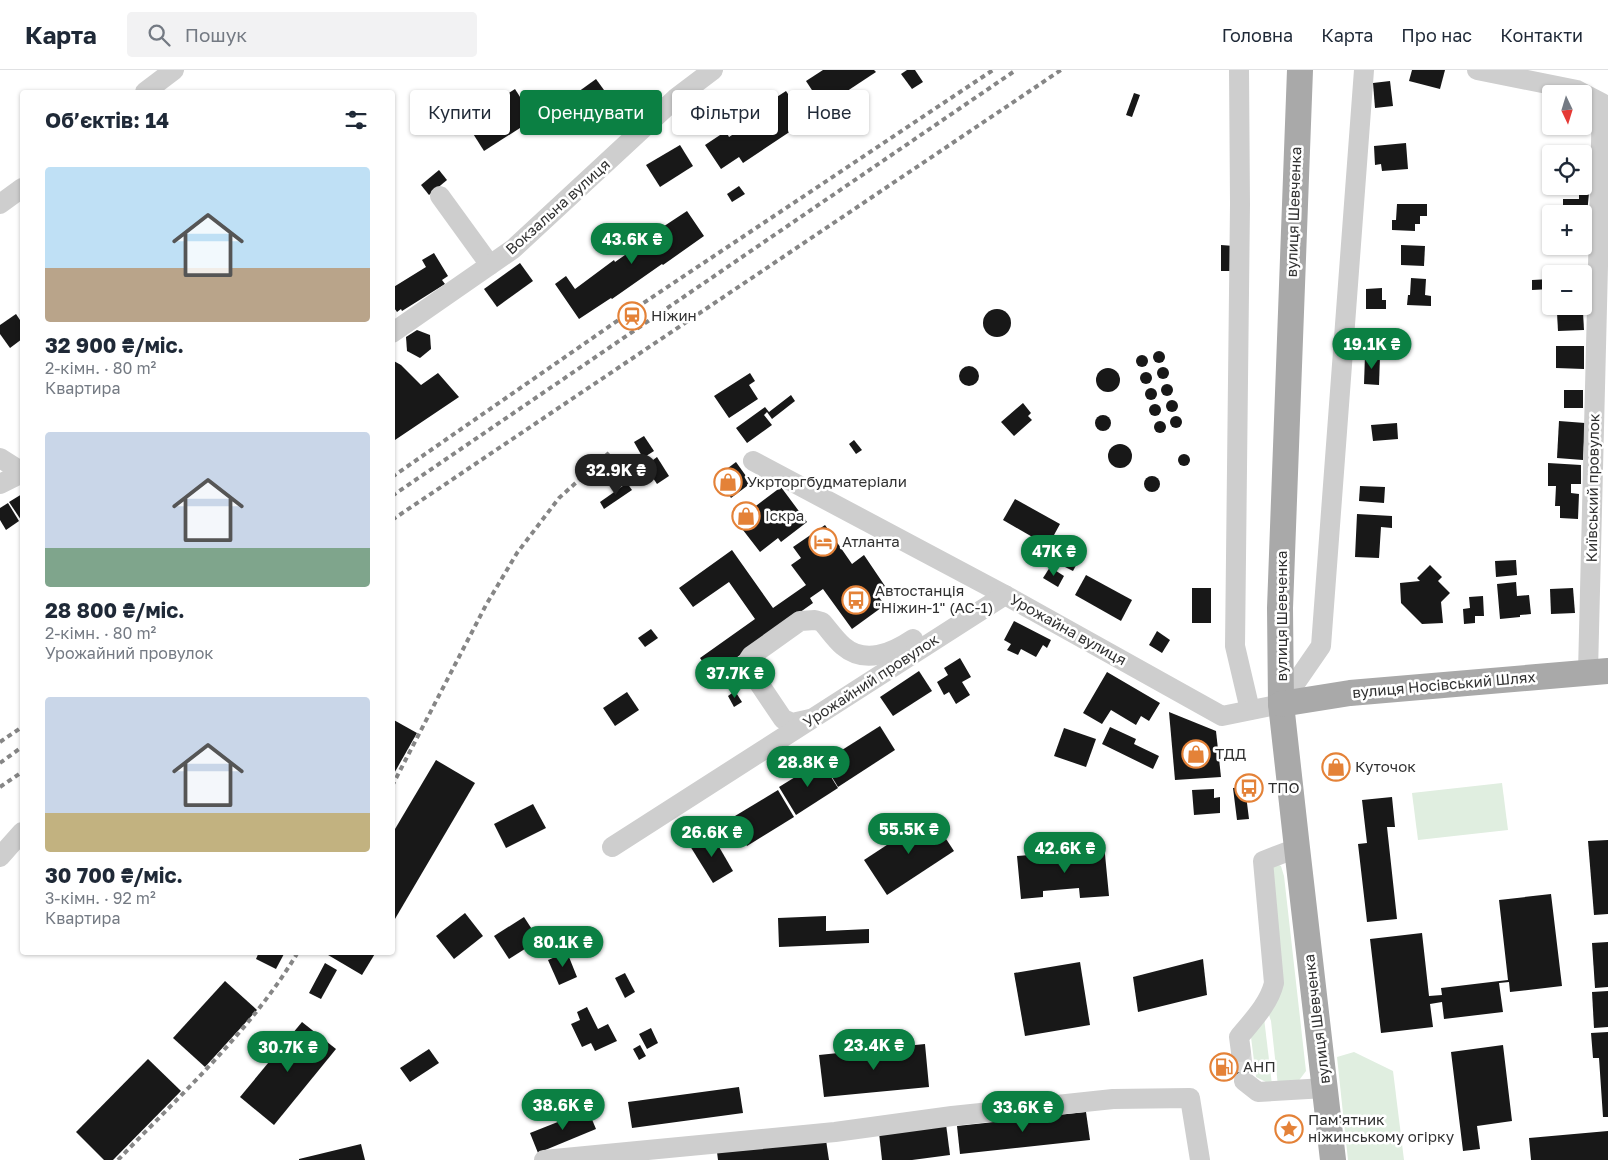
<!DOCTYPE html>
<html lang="uk">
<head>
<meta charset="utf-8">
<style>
	:root { --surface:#fff; --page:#f2f2f3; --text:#1f2937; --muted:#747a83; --line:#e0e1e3; --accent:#0b8043 }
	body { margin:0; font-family:"Golos Text",sans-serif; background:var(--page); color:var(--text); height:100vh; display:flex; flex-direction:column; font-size:19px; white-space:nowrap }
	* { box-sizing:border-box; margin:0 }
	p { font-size:16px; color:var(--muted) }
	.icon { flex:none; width:28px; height:28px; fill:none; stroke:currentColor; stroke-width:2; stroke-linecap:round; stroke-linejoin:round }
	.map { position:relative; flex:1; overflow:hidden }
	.sheet { position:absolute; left:20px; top:20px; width:375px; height:865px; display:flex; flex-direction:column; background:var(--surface); border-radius:5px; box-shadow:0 1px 4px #0004 }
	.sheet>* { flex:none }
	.top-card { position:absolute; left:410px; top:20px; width:475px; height:45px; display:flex; gap:10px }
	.needle { width:32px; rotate:176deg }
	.tools { position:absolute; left:1542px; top:15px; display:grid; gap:10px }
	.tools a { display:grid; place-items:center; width:50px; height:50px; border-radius:5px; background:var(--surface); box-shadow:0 1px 4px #0004; font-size:25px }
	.price { position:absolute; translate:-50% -42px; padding:0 11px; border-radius:18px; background:var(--accent); color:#fff; font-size:16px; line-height:32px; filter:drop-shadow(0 1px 2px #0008) }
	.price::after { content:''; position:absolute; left:50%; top:30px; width:15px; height:11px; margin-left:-8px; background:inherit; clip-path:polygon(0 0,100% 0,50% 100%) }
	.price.active { background:#222; color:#fff }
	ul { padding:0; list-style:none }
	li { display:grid; align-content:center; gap:10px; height:265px; padding:0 25px }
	li span { display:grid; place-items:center; height:155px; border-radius:5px; color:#555 }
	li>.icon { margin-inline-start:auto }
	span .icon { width:90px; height:90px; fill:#fffc; stroke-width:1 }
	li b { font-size:21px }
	h2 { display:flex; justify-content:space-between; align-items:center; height:60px; padding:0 25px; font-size:21px }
	.tag { padding:0 18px; border-radius:5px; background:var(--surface); box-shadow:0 1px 4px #0004; font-size:18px; line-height:45px }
	.tag.active { background:var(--accent); color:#fff }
	header { display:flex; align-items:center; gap:30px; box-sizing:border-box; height:70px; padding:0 25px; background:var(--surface); border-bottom:1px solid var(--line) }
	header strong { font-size:24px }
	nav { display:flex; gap:28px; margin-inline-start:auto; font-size:18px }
	.search { width:350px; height:45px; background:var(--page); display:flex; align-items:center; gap:12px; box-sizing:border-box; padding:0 18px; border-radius:5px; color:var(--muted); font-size:19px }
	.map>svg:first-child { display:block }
	.green { fill:#e0eee0 }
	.building { fill:#181818 }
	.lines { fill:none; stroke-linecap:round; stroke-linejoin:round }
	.minor-tunnel { stroke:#d6d6d6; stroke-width:20; stroke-dasharray:20 10; stroke-linecap:butt }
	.minor { stroke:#cecece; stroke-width:20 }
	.major { stroke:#a9a9a9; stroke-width:26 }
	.rail { stroke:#868686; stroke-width:4; stroke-dasharray:5 4; stroke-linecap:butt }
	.labels { text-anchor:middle; stroke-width:5; stroke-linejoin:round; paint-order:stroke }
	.street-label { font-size:15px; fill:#313131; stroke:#fff }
	.poi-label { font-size:15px; fill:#313131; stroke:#fff; text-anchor:start }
</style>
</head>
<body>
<header>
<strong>Карта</strong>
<div class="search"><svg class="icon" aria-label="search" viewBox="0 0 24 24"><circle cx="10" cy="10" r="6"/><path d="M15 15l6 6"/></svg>Пошук</div>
<nav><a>Головна</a><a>Карта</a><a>Про нас</a><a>Контакти</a></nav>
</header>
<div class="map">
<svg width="1608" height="1090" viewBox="0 0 1608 1090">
	<rect width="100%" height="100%" fill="#fff"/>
	<g class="green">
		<path d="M1502,713L1508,760L1418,770L1412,723Z"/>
		<path d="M1277,794L1281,796L1284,806L1306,1001L1297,1013L1278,1016L1271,951L1268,942L1270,797Z"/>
		<path d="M1264,948L1272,1015L1256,1007L1251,967Z"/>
		<path d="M1354,982L1393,1001L1404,1090H1348L1337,987Z"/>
	</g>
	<g class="building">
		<path d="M823,0H874L876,2L823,37L806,11Z"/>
		<path d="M907,0H915L923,12L912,19L901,4Z"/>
		<path d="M1412,0H1445L1440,19L1409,11Z"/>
		<path d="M596,9L612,31L576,57L560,35Z"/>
		<path d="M1390,11L1393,36L1375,38L1373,13Z"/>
		<path d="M515,19L534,49L484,81L465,51Z"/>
		<path d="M786,21L806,51L743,93L739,87L721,99L705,75L726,61L729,67L770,40L766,34Z"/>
		<path d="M1134,23L1140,25L1132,47L1126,45Z"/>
		<path d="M1406,73L1408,99L1382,101L1381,94L1375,95L1374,76Z"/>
		<path d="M680,75L693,96L660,117L646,95Z"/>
		<rect x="1584" y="99" width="5" height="17"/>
		<path d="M439,100L447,110L429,125L421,115Z"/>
		<path d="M739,116L745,124L732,132L727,124Z"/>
		<path d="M1579,123H1589L1587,144H1563V129H1579Z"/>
		<path d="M1397,134H1427V146H1420V154H1415V161L1392,160V150H1396Z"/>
		<path d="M687,141L704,166L663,195L662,194L612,229L611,228L579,249L555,214L566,206L575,219L614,190L615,192L635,178L627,165L639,157L646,168Z"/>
		<path d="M1221,175L1234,176L1233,201H1221Z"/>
		<path d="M1401,175L1425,176L1424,196L1401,195Z"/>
		<path d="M1561,176H1583V182L1561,181Z"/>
		<path d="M434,183L448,206L442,210L445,214L402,241L401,239L397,242L392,235V218L426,197L422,190Z"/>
		<path d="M520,193L533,211L497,237L484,219Z"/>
		<path d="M1411,208L1426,209L1425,225L1431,226V236L1407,235L1408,225H1410Z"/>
		<path d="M1551,209V219L1532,220V210Z"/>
		<path d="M1382,218V230H1386V239H1366V219Z"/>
		<circle cx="997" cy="253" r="14"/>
		<path d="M1583,242L1584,260L1558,261L1557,243Z"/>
		<path d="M16,244L22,253V269L10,278L0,264V255Z"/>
		<path d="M417,260L430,265L431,279L420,288L407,281L406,267Z"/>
		<path d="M1556,276H1584V299L1556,298Z"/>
		<circle cx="1159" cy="287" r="6"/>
		<circle cx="1142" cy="291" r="6"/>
		<path d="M1365,285L1380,286L1379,315L1364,314Z"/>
		<path d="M392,290L401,295L421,315L438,303L459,327L392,372Z"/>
		<circle cx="969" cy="306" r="10"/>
		<circle cx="1163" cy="303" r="6"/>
		<circle cx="1108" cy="310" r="12"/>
		<circle cx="1146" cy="308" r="6"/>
		<path d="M750,303L755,311L749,315L758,329L729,348L714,326Z"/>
		<circle cx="1167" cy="320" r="6"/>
		<circle cx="1151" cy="324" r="6"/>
		<rect x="1564" y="320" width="19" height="18"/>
		<path d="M791,325L795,331L772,349L767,342L764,345L772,355L747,373L736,358L765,337L769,342Z"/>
		<circle cx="1172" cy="336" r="6"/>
		<path d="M1023,333L1031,343L1028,346L1032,350L1014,366L1001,352Z"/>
		<circle cx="1155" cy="340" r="6"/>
		<circle cx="1103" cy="353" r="8"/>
		<circle cx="1176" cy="352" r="6"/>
		<circle cx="1160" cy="357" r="6"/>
		<path d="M1559,351L1585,353L1583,390L1557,388Z"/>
		<path d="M1397,353L1398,369L1373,371L1371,355Z"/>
		<path d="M644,366L654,381L643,388L634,372Z"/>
		<path d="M854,370L862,380L856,384L849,374Z"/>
		<circle cx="1120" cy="386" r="12"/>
		<circle cx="1184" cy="390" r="6"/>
		<path d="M657,387L669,406L657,414L645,396Z"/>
		<path d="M736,392L751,413L731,428L716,407Z"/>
		<path d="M1548,393L1581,395V414H1571V423L1579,424L1578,449L1560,448V436H1555L1556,416H1548Z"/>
		<circle cx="1152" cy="414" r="8"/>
		<path d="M627,413L632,420L604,439L600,432Z"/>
		<path d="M1360,416L1385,417L1384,433L1359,431Z"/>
		<path d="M781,417L807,452L781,472L778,468L760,482L736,451Z"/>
		<path d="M22,424V449L21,450L9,432Z"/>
		<path d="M1015,429L1060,454L1048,476L1003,450Z"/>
		<path d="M8,433L19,451L6,460L0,450V438Z"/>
		<path d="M1357,444L1392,446V458L1381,457L1379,488L1355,487Z"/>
		<path d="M825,455L852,494L864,485L887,519L878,526L885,535L852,559L823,519L810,528L813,533L712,605L700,588L755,549L729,512L693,537L679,518L732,480L773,538L806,515L791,495L801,488L793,477Z"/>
		<path d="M1063,473L1082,484L1073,501L1065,497L1067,492L1056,485Z"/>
		<path d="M1516,490L1517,505L1496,507L1495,491Z"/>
		<path d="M1430,495L1442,507L1438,511L1450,523L1441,532L1443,553L1422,554L1401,533L1400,513L1420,511L1417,508Z"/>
		<path d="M1050,497L1064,506L1058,517L1043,508Z"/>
		<path d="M1086,505L1132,530L1121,551L1075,525Z"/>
		<path d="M1516,512L1517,526L1529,525L1531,544L1520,545V547L1500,549L1497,514Z"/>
		<rect x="1192" y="518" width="19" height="35"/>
		<path d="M1573,518L1575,543L1551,544L1550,519Z"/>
		<path d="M1483,526L1484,546H1475V553L1464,554L1463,539L1470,538L1469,527Z"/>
		<path d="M1014,551L1051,570L1047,578L1043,575L1036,587L1021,579L1018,585L1007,580L1011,574L1004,570Z"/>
		<path d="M651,559L658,568L645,577L638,568Z"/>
		<path d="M1157,561L1170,570L1162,583L1149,575Z"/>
		<path d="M960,588L971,607L962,612L970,625L956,634L949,622L944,625L937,612L948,605L944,598Z"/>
		<path d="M919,601L932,621L893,646L880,627Z"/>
		<path d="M1107,602L1160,633L1149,651L1141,646L1136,655L1111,640L1102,654L1083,643Z"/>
		<path d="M735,621L742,632L734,637L728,626Z"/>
		<path d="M627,622L639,640L615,656L603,638Z"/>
		<path d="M1169,642L1216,661L1221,707L1175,710Z"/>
		<path d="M392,649L417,663L392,707Z"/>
		<path d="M880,656L895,680L838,717L823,692Z"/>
		<path d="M1110,657L1136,669L1134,674L1159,686L1153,699L1102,674Z"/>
		<path d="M1064,658L1096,669L1086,697L1054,686Z"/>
		<path d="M436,690L475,713L392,854V764Z"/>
		<path d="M821,691L838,718L796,745L779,717Z"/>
		<path d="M1245,717L1249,749L1237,750L1233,718Z"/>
		<path d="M1214,719V728L1220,727V743L1194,745L1192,720Z"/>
		<path d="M778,720L794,747L747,776L730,749Z"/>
		<path d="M1392,727L1395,757H1387L1397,849L1367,852L1358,774L1367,773L1362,730Z"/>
		<path d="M533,734L546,758L506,778L494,754Z"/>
		<path d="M931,746L954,781L887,825L864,790Z"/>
		<path d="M711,763L733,801L713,813L690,776Z"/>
		<path d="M1608,770V844L1594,845L1588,771Z"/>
		<path d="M1104,774L1109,826L1080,828L1079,818L1043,821V827L1021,829L1017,786L1043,784L1044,794L1078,791L1077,777Z"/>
		<path d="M1551,824L1562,916L1510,922L1509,912L1499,913L1503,942L1444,949L1442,932L1430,934L1433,957L1381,963L1370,869L1422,863L1429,926L1442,925L1441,918L1508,910L1499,830Z"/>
		<path d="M465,843L483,866L454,889L436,866Z"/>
		<path d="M826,846V861L869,859V873L779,877L778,848Z"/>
		<path d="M524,847L539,870L509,889L494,866Z"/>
		<path d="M1608,872V917L1595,918L1592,873Z"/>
		<path d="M259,882H285L276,899L256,889Z"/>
		<path d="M323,882H376L362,905Z"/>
		<path d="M567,882L577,907L559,915L548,890Z"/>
		<path d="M1203,889L1207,925L1138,942L1133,907Z"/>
		<path d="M1080,892L1090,955L1025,966L1014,903Z"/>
		<path d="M325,893L337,900L321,929L309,923Z"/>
		<path d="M625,903L635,922L625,928L615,908Z"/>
		<path d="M225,911L257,940L205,997L173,968Z"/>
		<path d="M1608,921V957L1594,958L1592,922Z"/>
		<path d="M587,937L598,959L608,954L617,971L595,981L591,973L582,977L571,954L580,950L577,942Z"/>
		<path d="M302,952L336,979L274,1055L240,1027Z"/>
		<path d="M651,958L658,973L647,979L639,964Z"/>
		<path d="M1608,962V1047H1603L1599,988H1593L1591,963Z"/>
		<path d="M925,974L929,1017L824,1027L819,985Z"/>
		<path d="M640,975L646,986L639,990L633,979Z"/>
		<path d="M1503,975L1512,1051L1477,1056L1480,1079L1463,1081L1451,982Z"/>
		<path d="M429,979L439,993L410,1012L400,998Z"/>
		<path d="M1248,981L1251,1010L1237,1012L1236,999L1229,1000L1230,1010L1222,1011L1219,984L1227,983L1228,993H1235L1234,983Z"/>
		<path d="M148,989L181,1021L113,1090H104L76,1062Z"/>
		<path d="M739,1017L743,1043L632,1058L628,1032Z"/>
		<path d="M588,1040L596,1059L538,1083L530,1063Z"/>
		<path d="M1086,1042L1090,1070L960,1084L957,1056Z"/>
		<path d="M946,1054L950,1085L912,1090H882L879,1063Z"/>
		<path d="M1608,1061V1090H1531L1529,1068Z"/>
		<path d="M826,1070L829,1090H718L717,1082Z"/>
		<path d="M361,1074L365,1090H299V1089Z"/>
	</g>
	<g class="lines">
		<path class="minor-tunnel" d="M1241,982L1244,1011"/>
		<g class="minor">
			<path d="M1239,0L1240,134L1235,576L1250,640"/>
			<path d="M1477,0L1577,20L1602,33L1588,602"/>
			<path d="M145,22L174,0"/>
			<path d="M440,126L490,195"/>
			<path d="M0,134L22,118"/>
			<path d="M392,263L513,179L676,28L713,0"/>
			<path d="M0,388L22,402"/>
			<path d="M753,391L1005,525L1222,646L1281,634L1321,576L1364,0"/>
			<path d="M0,414L22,403"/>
			<path d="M810,649L792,653L783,649L748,597L749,589L751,586L800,551L815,550L822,552C829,560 835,569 843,576C865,595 892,583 913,569"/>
			<path d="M612,777L1005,525"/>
			<path d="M0,787L22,762"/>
			<path d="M1241,982L1239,967C1252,951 1269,934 1274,913L1263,791L1297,778"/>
			<path d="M1244,1011L1258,1022L1325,1018"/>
			<path d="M544,1090L835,1062L952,1046L1113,1029L1190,1028L1200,1090"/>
		</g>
		<g class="major">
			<path d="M1300,0L1280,538L1281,634L1297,778L1333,1090"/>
			<path d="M1281,634L1350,623L1608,601"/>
		</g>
		<g class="rail">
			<path d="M392,407L630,242L993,0"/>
			<path d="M392,426L1016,0"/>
			<path d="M392,450L1061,0"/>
			<path d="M0,672L22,657"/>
			<path d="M0,693L22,677"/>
			<path d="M392,716L486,535L517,483L559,428L611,381"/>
			<path d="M0,717L22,702"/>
			<path d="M118,1090C181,1024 251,961 298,882"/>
		</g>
	</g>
	<defs>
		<g id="station-ring" transform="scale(1.4375)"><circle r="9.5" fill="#fff" stroke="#e48238" stroke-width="1.5"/><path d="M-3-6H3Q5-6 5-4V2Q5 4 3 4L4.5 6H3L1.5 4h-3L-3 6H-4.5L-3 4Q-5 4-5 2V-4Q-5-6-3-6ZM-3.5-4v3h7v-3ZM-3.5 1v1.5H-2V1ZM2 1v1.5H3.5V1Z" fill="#e48238"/></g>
		<g id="shop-ring" transform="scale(1.4375)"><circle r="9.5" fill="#fff" stroke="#e48238" stroke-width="1.5"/><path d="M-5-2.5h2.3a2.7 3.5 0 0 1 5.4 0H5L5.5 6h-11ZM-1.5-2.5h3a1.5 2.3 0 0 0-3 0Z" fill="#e48238"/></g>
		<g id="hotel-ring" transform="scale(1.4375)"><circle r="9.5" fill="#fff" stroke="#e48238" stroke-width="1.5"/><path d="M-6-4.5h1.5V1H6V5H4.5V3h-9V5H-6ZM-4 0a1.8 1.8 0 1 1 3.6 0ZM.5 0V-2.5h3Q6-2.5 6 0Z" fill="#e48238"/></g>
		<g id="bus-ring" transform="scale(1.4375)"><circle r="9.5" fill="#fff" stroke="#e48238" stroke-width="1.5"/><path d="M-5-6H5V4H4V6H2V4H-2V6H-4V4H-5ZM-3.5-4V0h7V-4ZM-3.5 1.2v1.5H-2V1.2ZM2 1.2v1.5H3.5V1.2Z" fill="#e48238"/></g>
		<g id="fuel-ring" transform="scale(1.4375)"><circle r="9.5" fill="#fff" stroke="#e48238" stroke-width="1.5"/><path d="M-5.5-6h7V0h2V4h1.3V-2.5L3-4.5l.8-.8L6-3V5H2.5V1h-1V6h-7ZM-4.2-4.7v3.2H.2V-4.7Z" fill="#e48238"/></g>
		<g id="sight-ring" transform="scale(1.4375)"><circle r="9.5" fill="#fff" stroke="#e48238" stroke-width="1.5"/><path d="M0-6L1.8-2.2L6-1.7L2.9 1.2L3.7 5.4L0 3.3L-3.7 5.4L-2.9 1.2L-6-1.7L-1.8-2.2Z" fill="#e48238"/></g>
	</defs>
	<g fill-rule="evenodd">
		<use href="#station-ring" x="632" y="246"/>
		<use href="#shop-ring" x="728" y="412"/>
		<use href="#shop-ring" x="746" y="446"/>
		<use href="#hotel-ring" x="823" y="472"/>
		<use href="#bus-ring" x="856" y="530"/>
		<use href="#shop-ring" x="1196" y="684"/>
		<use href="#shop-ring" x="1336" y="697"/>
		<use href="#bus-ring" x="1249" y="718"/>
		<use href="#fuel-ring" x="1224" y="997"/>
		<use href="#sight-ring" x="1289" y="1059"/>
	</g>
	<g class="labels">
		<g class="street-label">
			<text transform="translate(558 137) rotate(-42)" y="5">Вокзальна вулиця</text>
			<text transform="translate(1294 142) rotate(-88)" y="5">вулиця Шевченка</text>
			<text transform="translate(1593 418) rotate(-89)" y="5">Київський провулок</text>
			<text transform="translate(1282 546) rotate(-90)" y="5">вулиця Шевченка</text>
			<text transform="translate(1068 560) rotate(29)" y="5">Урожайна вулиця</text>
			<text transform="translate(871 611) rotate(-33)" y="5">Урожайний провулок</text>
			<text transform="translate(1444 615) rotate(-5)" y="5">вулиця Носівський Шлях</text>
			<text transform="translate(1317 949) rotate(-97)" y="5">вулиця Шевченка</text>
		</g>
		<g class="poi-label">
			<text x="651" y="251">Ніжин</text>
			<text x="747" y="417">Укрторгбудматеріали</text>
			<text x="765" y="451">Іскра</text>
			<text x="842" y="477">Атланта</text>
			<text x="875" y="526">Автостанція<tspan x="875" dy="17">"Ніжин-1" (АС-1)</tspan></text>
			<text x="1215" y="689">ТДД</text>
			<text x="1355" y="702">Куточок</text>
			<text x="1268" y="723">ТПО</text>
			<text x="1243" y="1002">АНП</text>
			<text x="1308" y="1055">Пам'ятник<tspan x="1308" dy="17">ніжинському огірку</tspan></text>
		</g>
	</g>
</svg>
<div class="tools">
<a><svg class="needle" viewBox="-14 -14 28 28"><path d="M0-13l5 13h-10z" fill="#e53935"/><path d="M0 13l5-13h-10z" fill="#747a83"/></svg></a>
<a><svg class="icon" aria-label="locate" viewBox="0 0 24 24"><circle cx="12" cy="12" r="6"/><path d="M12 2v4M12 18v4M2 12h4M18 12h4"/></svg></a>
<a>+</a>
<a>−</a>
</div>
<b class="price" style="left:632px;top:195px">43.6K ₴</b>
<b class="price" style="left:1372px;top:300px">19.1K ₴</b>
<b class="price active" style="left:616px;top:426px">32.9K ₴</b>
<b class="price" style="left:1054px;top:507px">47K ₴</b>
<b class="price" style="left:735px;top:629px">37.7K ₴</b>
<b class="price" style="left:808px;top:718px">28.8K ₴</b>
<b class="price" style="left:909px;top:785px">55.5K ₴</b>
<b class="price" style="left:712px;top:788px">26.6K ₴</b>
<b class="price" style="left:1065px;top:804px">42.6K ₴</b>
<b class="price" style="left:563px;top:898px">80.1K ₴</b>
<b class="price" style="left:874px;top:1001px">23.4K ₴</b>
<b class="price" style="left:288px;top:1003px">30.7K ₴</b>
<b class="price" style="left:563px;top:1061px">38.6K ₴</b>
<b class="price" style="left:1023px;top:1063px">33.6K ₴</b>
<div class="top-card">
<a class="tag">Купити</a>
<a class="tag active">Орендувати</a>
<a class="tag">Фільтри</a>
<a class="tag">Нове</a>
</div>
<section class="sheet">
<h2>Об’єктів: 14<svg class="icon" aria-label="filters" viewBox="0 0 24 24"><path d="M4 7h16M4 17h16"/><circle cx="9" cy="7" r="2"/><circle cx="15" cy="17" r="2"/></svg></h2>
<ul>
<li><span style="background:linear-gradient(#bfe0f5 65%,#b9a48a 0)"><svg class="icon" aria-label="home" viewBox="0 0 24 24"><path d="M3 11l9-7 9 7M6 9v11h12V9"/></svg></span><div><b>32 900 ₴/міс.</b><p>2-кімн. · 80 m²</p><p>Квартира</p></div></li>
<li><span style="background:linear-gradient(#c9d6e8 75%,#7fa58c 0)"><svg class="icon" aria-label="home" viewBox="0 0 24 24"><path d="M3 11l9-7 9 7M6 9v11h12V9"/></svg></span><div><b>28 800 ₴/міс.</b><p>2-кімн. · 80 m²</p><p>Урожайний провулок</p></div></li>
<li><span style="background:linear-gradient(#c9d6e8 75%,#c2b280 0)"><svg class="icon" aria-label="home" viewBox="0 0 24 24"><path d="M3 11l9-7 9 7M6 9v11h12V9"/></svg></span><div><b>30 700 ₴/міс.</b><p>3-кімн. · 92 m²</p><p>Квартира</p></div></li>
</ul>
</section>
</div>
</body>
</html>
